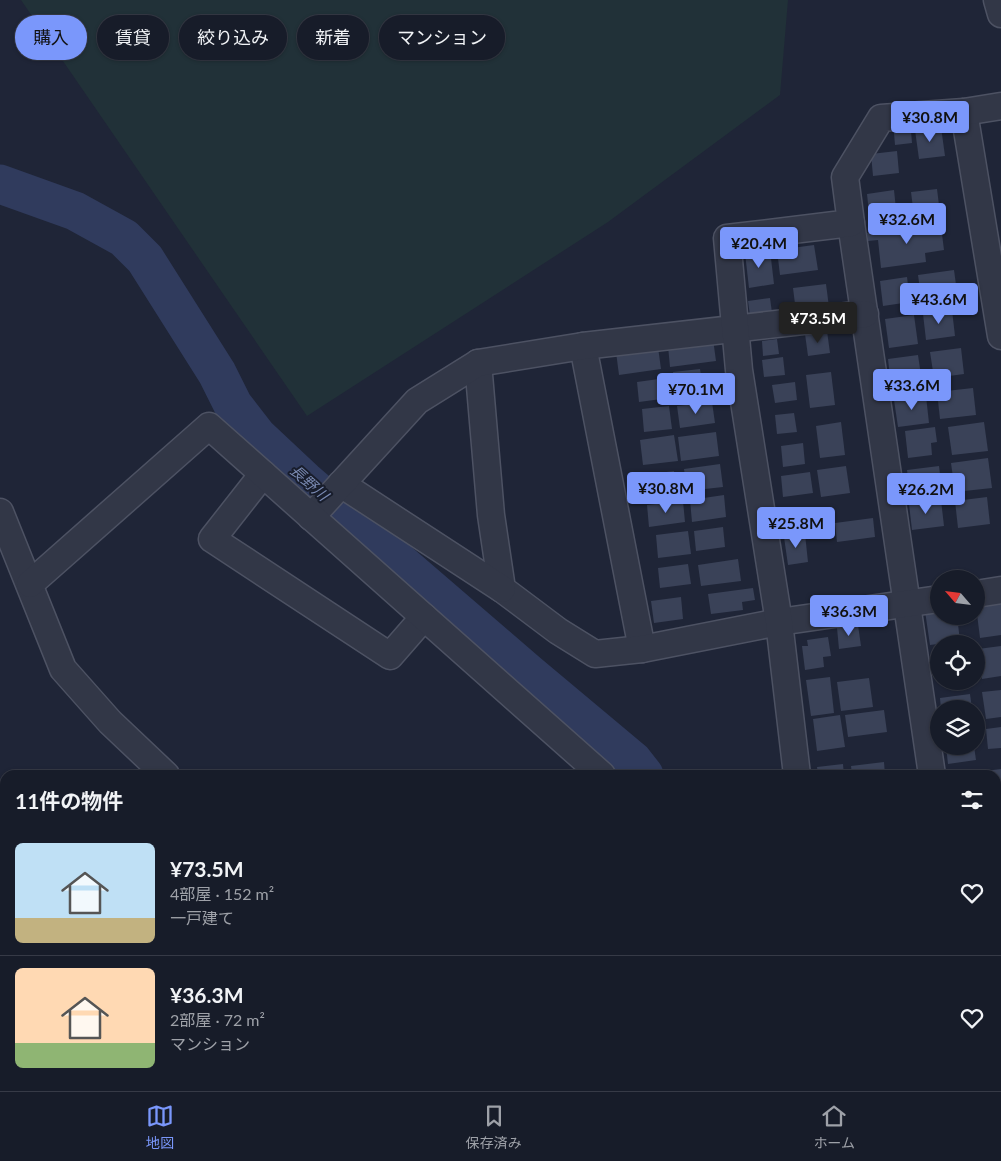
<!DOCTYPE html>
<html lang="ja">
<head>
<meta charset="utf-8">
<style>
	:root { --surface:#171c29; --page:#202531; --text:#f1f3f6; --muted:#9ea1a8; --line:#363a46; --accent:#7a97fb }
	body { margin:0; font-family:Lato,"Noto Sans JP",sans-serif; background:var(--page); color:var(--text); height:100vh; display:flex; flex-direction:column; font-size:19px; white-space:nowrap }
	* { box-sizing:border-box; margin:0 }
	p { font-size:16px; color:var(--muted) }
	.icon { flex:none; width:28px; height:28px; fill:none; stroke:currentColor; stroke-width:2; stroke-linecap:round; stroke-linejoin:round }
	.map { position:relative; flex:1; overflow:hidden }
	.sheet { position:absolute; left:0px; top:770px; width:1001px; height:321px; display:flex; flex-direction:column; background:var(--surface); border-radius:15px 15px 0 0; box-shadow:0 1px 4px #0004,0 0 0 1px var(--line) }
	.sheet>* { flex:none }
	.banner { position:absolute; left:15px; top:15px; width:500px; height:45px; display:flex; gap:10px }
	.needle { width:32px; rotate:298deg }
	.fabs { position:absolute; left:930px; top:570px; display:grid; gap:10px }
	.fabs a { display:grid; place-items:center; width:55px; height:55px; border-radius:50%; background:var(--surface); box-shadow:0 1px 4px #0004,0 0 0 1px var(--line); font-size:25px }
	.price { position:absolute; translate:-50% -42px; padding:0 11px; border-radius:5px; background:var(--accent); color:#111; font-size:16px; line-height:32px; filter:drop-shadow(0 1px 2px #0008) }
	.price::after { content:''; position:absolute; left:50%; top:30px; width:15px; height:11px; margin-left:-8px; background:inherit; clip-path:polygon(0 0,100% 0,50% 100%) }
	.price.active { background:#222; color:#fff }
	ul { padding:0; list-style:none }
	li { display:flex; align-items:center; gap:15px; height:125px; padding:0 15px }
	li+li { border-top:1px solid var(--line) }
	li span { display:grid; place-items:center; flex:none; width:140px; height:100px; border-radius:8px; color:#555 }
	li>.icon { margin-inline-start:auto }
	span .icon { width:60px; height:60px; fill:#fffc; stroke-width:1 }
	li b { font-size:21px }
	h2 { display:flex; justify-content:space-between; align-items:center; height:60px; padding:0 15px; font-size:21px }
	.pill { padding:0 18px; border-radius:22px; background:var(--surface); box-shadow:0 1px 4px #0004,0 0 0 1px var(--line); font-size:18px; line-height:45px }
	.pill.active { background:var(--accent); color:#111 }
	.menu { display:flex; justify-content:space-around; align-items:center; height:70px; border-top:1px solid var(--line); background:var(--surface); font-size:14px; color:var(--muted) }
	.menu a { display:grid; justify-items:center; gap:2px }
	.menu .active { color:var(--accent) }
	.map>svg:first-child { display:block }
	.green { fill:#213138 }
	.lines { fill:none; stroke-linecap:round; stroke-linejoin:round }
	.river { stroke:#303b5d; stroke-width:39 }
	.building { fill:#3a4258 }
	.minor-casing { stroke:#4d5263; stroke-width:29 }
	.minor { stroke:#323747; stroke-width:26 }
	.labels { text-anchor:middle; stroke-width:4; stroke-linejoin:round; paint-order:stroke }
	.water-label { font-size:15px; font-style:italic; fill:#7a8ab2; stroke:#181d2c }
</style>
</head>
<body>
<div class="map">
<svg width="1001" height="1091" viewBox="0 0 1001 1091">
	<rect width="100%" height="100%" fill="#1f2537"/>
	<path class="green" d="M21,0H788L780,95L608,222L307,416Z"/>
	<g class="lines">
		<g class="river">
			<path d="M0,184L75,211L124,238L145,259L217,373L233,405L257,436L305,481L528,673L633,761L644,775"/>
			<path d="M728,1086L729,1091"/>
		</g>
	</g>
	<g class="building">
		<path d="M941,127L945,156L919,159L915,130Z"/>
		<path d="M911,131L912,143L895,145L894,133Z"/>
		<path d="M897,151L899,173L873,176L871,154Z"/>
		<path d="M937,189L940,213L914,216L911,192Z"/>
		<path d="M894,190L897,219L870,222L867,194Z"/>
		<path d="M922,226V229L941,226L944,250L925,253L926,262L881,268L878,240L868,241L867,233Z"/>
		<path d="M814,245L818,270L780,275L777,250Z"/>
		<path d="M770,250L774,284L749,288L745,253Z"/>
		<path d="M954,270L957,292L921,297L918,275Z"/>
		<path d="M907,277L910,302L883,306L880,281Z"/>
		<path d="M826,284L829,307L796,312L793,288Z"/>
		<path d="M770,298L773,320L751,323L748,301Z"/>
		<path d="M952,310L955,336L926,340L923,314Z"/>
		<path d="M914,315L918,344L889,348L885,319Z"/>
		<path d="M827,331L830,353L808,356L805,334Z"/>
		<path d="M713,339L716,361L670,367L668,346Z"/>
		<path d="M777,339L779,354L763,356L762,341Z"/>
		<path d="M658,347L661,369L619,375L616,352Z"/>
		<path d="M961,348L964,374L934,378L930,352Z"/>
		<path d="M918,355L922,382L891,386L888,359Z"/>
		<path d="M783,357L785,375L764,377L762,360Z"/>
		<path d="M700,369L704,394L676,398L673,372Z"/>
		<path d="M831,372L835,405L810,408L806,375Z"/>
		<path d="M666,378L669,398L639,402L637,382Z"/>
		<path d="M795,382L797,400L775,403L772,385Z"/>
		<path d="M973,388L976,415L940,419L937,392Z"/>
		<path d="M926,396L929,423L898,427L894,400Z"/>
		<path d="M712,402L715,423L680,428L677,406Z"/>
		<path d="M669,406L672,429L644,432L642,409Z"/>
		<path d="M794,413L797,432L777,434L775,415Z"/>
		<path d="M841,422L845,455L820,458L816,426Z"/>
		<path d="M984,422L988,451L952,455L948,427Z"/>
		<path d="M935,427L937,442L931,443L932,455L908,458L905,431Z"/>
		<path d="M716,432L719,456L681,461L678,437Z"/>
		<path d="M674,435L678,461L643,465L640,440Z"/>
		<path d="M803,443L805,464L783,467L781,446Z"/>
		<path d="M988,458L992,488L955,492L951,463Z"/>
		<path d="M720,464L723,487L687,491L684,469Z"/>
		<path d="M846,466L850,493L821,497L817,470Z"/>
		<path d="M939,466L942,491L910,496L907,470Z"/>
		<path d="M674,471L677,492L646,496L643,475Z"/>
		<path d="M810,472L813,493L783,497L781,476Z"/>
		<path d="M724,495L726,517L692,522L690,500Z"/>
		<path d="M987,497L990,524L958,528L955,501Z"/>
		<path d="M941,500L944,526L912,530L909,504Z"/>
		<path d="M683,501L685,522L649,527L647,505Z"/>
		<path d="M873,518L875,537L837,542L835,523Z"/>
		<path d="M723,527L725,547L696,551L694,531Z"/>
		<path d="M688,531L691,554L658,558L656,535Z"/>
		<path d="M805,534L808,562L788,565L784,537Z"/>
		<path d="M738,559L741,581L701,586L698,565Z"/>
		<path d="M688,564L691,584L660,588L658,568Z"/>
		<path d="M753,588L755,600L742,602L743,610L711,614L708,594Z"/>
		<path d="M681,597L683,619L654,623L651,601Z"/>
		<path d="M1001,603V635L980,638L976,606Z"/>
		<path d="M939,610V616H957L960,641L930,645L925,611Z"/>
		<path d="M858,625L861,646L839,649L837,628Z"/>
		<path d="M828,637L831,656L823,657L824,667L805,670L802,646H808L807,640Z"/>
		<path d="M1001,646V676L982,679L978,649Z"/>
		<path d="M830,677L834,713L811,716L806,680Z"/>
		<path d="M869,678L873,707L841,711L837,682Z"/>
		<path d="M1001,690V717L986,719L982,692Z"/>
		<path d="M970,694L972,709H941L940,698Z"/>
		<path d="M884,710L887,732L848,737L845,715Z"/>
		<path d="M840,715L845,747L817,751L813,719Z"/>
		<path d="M1001,727V748L988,749L986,729Z"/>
		<path d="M946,746H974L976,760L948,764Z"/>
		<path d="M884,762L885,775H852L851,766Z"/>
		<path d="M843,764L844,775H818L817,767Z"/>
		<path d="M1001,769V798L996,799V775H986L985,771Z"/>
		<path d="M978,770L979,775H951V774Z"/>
		<path d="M1000,892L1001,911L998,912L999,922H996V893Z"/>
		<path d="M1001,936V961L996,962V937Z"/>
		<rect x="996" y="974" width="5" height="27"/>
		<path d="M996,1017H1001V1028H997Z"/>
		<rect x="996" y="1031" width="5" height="12"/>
	</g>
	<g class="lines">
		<g class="minor-casing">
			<g id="minor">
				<path d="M997,0L1001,14"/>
				<path d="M964,112L1001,336"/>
				<path d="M851,223L932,775"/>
				<path d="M583,346L642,649"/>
				<path d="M478,363L491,515L502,589L558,631L595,654L642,649L779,622L939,599"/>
				<path d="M263,474L212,539L390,656L424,617"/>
				<path d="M341,484L502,589"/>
				<path d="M0,512L63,669L110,722L166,775"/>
				<path d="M311,517L417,401L478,363L583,346L865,314"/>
				<path d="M30,584L209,426L602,775"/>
				<path d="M976,594L1001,590"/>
				<path d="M797,775L779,622L739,370L727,238L851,223L845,177L881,118L964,112L1001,106"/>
				<path d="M996,1069L1001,1068"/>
				<path d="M302,1086L303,1091"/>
				<path d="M571,1086V1091"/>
				<path d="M692,1086L693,1091"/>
				<path d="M977,1086V1091"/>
				<path d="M0,1090L6,1091"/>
				<path d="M845,1091L879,1086"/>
			</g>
		</g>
		<use href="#minor" class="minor"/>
	</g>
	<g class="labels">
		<g class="water-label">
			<text transform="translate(309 483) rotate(42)" y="5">長野川</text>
		</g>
	</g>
</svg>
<div class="fabs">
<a><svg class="needle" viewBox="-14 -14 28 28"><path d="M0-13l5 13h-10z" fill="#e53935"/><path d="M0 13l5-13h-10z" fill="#9ea1a8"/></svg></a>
<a><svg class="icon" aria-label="locate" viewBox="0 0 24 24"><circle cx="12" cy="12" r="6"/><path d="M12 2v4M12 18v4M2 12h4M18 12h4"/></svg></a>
<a><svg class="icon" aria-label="layers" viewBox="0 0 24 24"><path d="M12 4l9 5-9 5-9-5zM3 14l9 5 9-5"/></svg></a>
</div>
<b class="price" style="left:930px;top:143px">¥30.8M</b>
<b class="price" style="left:907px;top:245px">¥32.6M</b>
<b class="price" style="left:759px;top:269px">¥20.4M</b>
<b class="price" style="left:939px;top:325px">¥43.6M</b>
<b class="price active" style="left:818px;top:344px">¥73.5M</b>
<b class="price" style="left:912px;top:411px">¥33.6M</b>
<b class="price" style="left:696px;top:415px">¥70.1M</b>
<b class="price" style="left:666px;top:514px">¥30.8M</b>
<b class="price" style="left:926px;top:515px">¥26.2M</b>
<b class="price" style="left:796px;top:549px">¥25.8M</b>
<b class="price" style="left:849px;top:637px">¥36.3M</b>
<div class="banner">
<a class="pill active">購入</a>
<a class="pill">賃貸</a>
<a class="pill">絞り込み</a>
<a class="pill">新着</a>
<a class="pill">マンション</a>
</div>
<section class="sheet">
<h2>11件の物件<svg class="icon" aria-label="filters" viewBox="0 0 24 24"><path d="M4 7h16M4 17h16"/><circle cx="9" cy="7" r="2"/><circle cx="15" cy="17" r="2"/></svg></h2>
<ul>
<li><span style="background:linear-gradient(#bfe0f5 75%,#c2b280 0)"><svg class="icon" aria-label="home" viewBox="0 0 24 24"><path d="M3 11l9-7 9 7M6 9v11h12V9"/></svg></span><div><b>¥73.5M</b><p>4部屋 · 152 m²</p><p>一戸建て</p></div><svg class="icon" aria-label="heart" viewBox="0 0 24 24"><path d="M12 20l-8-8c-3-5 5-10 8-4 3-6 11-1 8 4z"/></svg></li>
<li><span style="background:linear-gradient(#ffd9b3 75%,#8fb573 0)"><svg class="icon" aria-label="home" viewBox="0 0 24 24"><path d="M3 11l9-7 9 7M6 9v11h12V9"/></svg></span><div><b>¥36.3M</b><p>2部屋 · 72 m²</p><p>マンション</p></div><svg class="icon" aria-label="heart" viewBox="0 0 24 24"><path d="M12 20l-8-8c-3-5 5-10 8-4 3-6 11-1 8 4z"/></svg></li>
</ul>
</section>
</div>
<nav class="menu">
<a class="active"><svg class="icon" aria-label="map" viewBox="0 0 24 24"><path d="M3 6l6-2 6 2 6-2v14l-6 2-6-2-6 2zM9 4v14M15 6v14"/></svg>地図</a>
<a><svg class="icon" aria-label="saved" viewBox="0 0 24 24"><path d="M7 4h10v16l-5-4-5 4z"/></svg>保存済み</a>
<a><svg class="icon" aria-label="home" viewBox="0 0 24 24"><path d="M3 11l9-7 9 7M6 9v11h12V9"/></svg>ホーム</a>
</nav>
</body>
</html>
